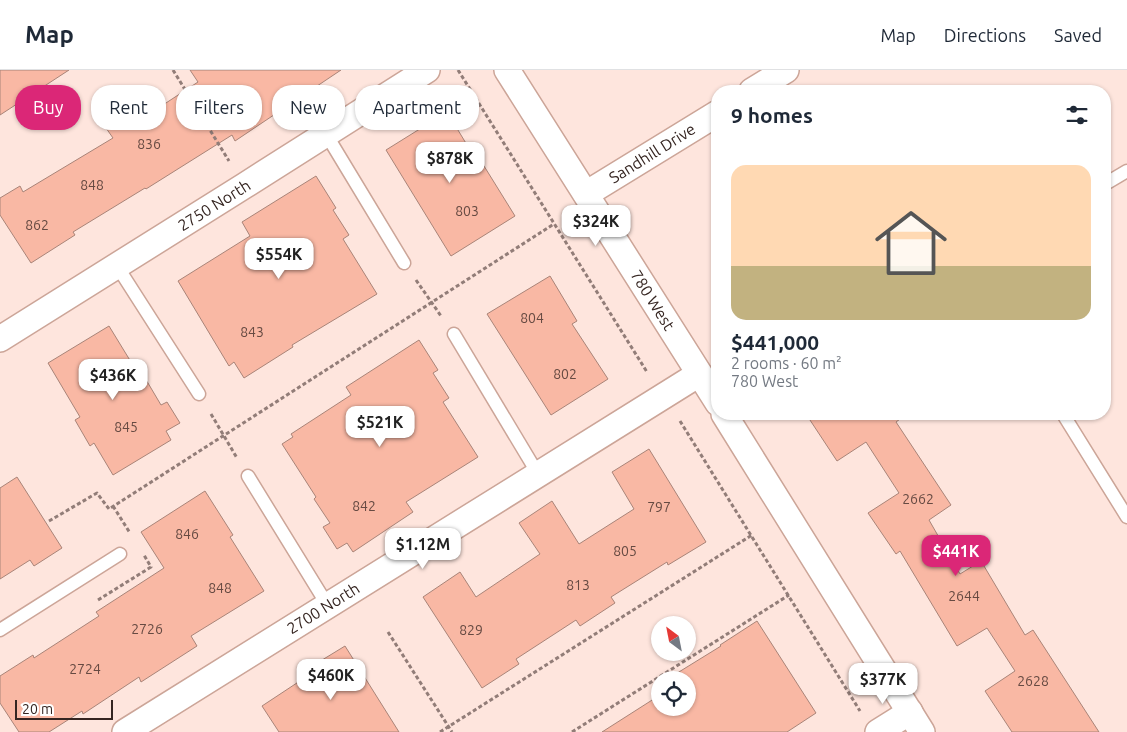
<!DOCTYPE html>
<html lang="en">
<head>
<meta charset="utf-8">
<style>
	:root { --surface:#fff; --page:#f2f2f3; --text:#1f2937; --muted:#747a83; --line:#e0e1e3; --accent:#db2777 }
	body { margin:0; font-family:Ubuntu,sans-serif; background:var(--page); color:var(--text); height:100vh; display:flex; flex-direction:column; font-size:19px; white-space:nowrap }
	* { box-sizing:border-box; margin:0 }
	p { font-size:16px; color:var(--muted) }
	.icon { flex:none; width:28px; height:28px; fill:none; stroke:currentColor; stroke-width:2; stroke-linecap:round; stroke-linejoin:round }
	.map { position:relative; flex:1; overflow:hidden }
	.drawer { position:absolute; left:711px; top:15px; width:400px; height:335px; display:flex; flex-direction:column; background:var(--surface); border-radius:20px; box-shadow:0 1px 4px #0004 }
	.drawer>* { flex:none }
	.guide { position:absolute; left:15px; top:15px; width:475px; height:45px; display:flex; gap:10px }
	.needle { width:32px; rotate:328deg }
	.fabs { position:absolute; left:651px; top:546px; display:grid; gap:10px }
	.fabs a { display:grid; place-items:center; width:45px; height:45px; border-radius:50%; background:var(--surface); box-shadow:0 1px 4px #0004; font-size:25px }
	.scale { position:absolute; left:15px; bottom:12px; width:98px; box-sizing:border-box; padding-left:5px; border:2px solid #352521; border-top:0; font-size:14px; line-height:18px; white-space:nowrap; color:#352521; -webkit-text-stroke:4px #fff; paint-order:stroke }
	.price { position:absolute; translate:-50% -42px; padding:0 11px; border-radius:10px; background:#fff; color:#222; font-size:16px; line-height:32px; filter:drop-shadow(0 1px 2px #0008) }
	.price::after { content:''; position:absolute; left:50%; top:30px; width:15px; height:11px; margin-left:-8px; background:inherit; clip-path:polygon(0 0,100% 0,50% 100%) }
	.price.current { background:var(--accent); color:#fff }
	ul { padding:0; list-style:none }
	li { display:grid; align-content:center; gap:10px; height:265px; padding:0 20px }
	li+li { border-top:1px solid var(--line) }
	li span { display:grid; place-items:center; height:155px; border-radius:15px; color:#555 }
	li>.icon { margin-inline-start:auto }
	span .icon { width:90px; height:90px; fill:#fffc; stroke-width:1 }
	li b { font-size:21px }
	h2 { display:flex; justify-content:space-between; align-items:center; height:60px; padding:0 20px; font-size:21px }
	.chip { padding:0 18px; border-radius:20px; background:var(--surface); box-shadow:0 1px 4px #0004; font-size:18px; line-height:45px }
	.chip.current { background:var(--accent); color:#fff }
	header { display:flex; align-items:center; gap:30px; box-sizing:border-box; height:70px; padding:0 25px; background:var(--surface); border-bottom:1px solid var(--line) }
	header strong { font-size:24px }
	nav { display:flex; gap:28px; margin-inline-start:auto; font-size:18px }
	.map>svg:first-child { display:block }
	.building { fill:#f9b8a4; stroke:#a98478 }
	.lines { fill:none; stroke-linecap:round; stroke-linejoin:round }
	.service-casing { stroke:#cca598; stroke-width:15 }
	.minor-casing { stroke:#cca598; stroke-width:28 }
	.path { stroke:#927d78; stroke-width:3; stroke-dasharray:4 2.5; stroke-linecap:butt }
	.service { stroke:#fff; stroke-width:12 }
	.minor { stroke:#fff; stroke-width:25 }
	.labels { text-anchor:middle; stroke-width:4; stroke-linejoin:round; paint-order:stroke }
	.number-label { font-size:14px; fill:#664a42 }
	.street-label { font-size:16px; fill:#352521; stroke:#fff }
</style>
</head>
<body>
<header>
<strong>Map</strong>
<nav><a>Map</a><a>Directions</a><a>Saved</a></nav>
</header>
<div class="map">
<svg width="1127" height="662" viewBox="0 0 1127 662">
	<rect width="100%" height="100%" fill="#fee5dd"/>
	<g class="building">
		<path d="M0,0H69L0,45Z"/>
		<path d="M190,0H341L235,71L232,65L146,119L145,118L73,162L75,165L31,193L0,145V128L20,116L23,122L113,68L106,58L133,40L140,50L198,12Z"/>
		<path d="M447,42L481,98L484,96L515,146L451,186L386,80Z"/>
		<path d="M316,106L336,138L333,140L349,165L343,169L377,224L292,275L293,277L244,308L234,292L229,296L178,211L250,166L242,152Z"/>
		<path d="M550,206L577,251L572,254L608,309L551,345L487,244Z"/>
		<path d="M109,256L142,310L145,308L161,335L167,332L180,353L166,361L171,370L113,405L94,373L90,376L75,350L80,347L48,293Z"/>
		<path d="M419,270L438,300L433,303L449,328L443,332L478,387L406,432L413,442L353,482L347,473L337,479L323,457L330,453L314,429L316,427L282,374L293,367L291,364L351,325L346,317Z"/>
		<path d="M806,344H907L896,352L951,435L929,450L960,504L981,491L1025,565L1033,560L1099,662H1012L985,621L1015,601L987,558L957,576L900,481L896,484L868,443L899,423L866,372L837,391Z"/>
		<path d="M649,379L706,472L668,495L667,492L611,527L615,533L580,556L576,550L516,589L519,594L482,618L423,527L460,502L476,527L540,484L519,453L552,431L579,474L634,439L612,402Z"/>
		<path d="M17,407L62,478L34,496L30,490L0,509V418Z"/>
		<path d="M205,421L233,465L230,467L264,521L191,566L197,576L141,612L139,607L83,644L82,641L49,662H19L0,633V606L33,585L34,588L99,546L96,542L164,498L141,462Z"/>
		<path d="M757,551L816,643L787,662H602L660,625V638H688V610H677L674,605L721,576L720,575Z"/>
		<path d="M345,576L399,662H279L262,636L312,603L309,598Z"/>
	</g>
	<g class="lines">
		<g class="service-casing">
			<g id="service">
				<path d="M326,64L404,193"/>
				<path d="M1105,114L1127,101"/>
				<path d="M117,196L199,324"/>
				<path d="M454,264L538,404"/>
				<path d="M1063,344L1127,447"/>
				<path d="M248,406L328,536"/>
				<path d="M0,560L120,484"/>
			</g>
		</g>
		<g class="minor-casing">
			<g id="minor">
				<path d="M507,0L718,333"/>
				<path d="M752,21L786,0"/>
				<path d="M586,124L718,43"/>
				<path d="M0,269L244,116L427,0"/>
				<path d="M724,344L922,662"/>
				<path d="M125,662L699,304"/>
				<path d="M878,662L910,642"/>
			</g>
		</g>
		<g class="path">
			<path d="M173,0L229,91"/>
			<path d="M458,0L647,302"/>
			<path d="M416,210L441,246"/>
			<path d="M211,344L237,388"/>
			<path d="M680,351L860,641"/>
			<path d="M113,436L130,463"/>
			<path d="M49,451L97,423L109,439L554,154"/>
			<path d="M98,530L151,497L144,485"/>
			<path d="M388,562L452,662"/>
			<path d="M440,662L752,465"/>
			<path d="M572,662L789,525"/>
		</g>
		<use href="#service" class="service"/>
		<use href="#minor" class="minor"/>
	</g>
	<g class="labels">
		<g class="number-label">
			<text x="149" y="79">836</text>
			<text x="92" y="120">848</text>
			<text x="467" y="146">803</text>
			<text x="37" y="160">862</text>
			<text x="532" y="253">804</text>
			<text x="252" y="267">843</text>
			<text x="565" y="309">802</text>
			<text x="126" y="362">845</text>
			<text x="918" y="434">2662</text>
			<text x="364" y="441">842</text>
			<text x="659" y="442">797</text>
			<text x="187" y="469">846</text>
			<text x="625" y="486">805</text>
			<text x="578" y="520">813</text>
			<text x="220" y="523">848</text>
			<text x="964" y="531">2644</text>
			<text x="147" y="564">2726</text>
			<text x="471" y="565">829</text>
			<text x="85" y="604">2724</text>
			<text x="1033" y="616">2628</text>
		</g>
		<g class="street-label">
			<text transform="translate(652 83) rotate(-32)" y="6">Sandhill Drive</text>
			<text transform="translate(214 135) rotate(-32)" y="6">2750 North</text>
			<text transform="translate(653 230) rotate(58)" y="6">780 West</text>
			<text transform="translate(323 538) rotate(-32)" y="6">2700 North</text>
		</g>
	</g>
</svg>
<div class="fabs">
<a><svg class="needle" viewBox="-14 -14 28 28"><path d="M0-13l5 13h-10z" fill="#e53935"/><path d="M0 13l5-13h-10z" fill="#747a83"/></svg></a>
<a><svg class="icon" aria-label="locate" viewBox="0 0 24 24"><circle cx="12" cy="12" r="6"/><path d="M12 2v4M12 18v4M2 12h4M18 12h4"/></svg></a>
</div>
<div class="scale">20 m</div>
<b class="price" style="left:450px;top:114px">$878K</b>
<b class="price" style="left:596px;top:177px">$324K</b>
<b class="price" style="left:279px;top:210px">$554K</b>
<b class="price" style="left:113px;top:331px">$436K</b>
<b class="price" style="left:380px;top:378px">$521K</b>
<b class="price" style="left:423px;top:500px">$1.12M</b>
<b class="price current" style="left:956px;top:507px">$441K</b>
<b class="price" style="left:331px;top:631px">$460K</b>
<b class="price" style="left:883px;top:635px">$377K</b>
<div class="guide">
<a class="chip current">Buy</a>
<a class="chip">Rent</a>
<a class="chip">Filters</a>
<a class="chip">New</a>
<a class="chip">Apartment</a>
</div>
<section class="drawer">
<h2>9 homes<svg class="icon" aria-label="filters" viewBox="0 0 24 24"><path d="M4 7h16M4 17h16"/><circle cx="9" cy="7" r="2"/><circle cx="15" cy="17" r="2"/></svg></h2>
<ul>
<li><span style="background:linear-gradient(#ffd9b3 65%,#c2b280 0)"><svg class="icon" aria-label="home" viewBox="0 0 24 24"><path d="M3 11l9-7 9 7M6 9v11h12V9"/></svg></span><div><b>$441,000</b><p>2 rooms · 60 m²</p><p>780 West</p></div></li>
</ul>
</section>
</div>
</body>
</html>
